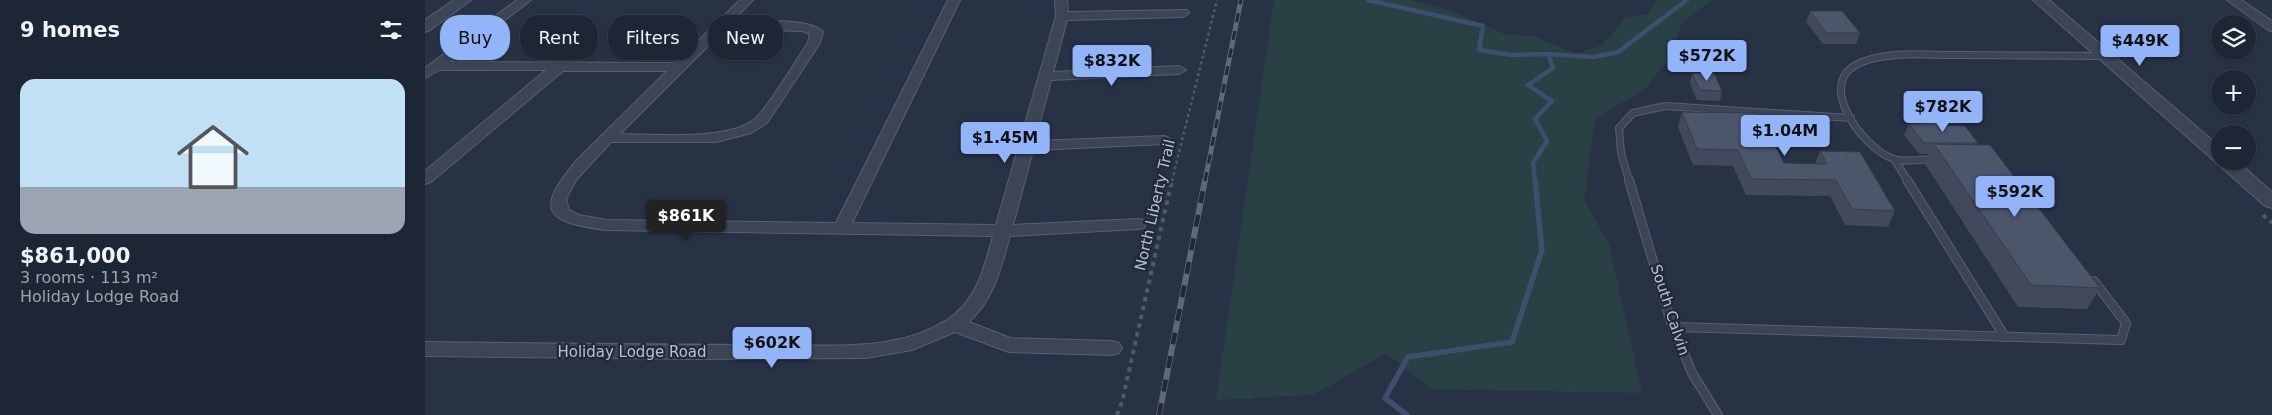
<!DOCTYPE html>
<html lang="en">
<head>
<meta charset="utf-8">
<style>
	:root { --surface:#1d2634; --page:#252e3c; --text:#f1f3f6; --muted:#a0a5ac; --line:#3b434f; --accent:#92b5fa }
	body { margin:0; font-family:"DejaVu Sans",sans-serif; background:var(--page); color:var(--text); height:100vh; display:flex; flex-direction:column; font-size:19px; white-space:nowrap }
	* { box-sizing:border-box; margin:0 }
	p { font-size:16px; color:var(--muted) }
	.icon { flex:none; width:28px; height:28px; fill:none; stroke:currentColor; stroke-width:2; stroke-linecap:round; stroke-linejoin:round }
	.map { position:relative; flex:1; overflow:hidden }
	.drawer { display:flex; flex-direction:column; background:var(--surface); width:425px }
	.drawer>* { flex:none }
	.banner { position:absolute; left:15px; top:15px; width:475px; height:45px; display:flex; gap:10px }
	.controls { position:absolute; left:1786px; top:15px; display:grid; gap:10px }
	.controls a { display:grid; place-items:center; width:45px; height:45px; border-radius:50%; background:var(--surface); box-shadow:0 1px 4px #0004,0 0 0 1px var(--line); font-size:25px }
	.price { position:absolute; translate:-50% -42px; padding:0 11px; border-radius:5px; background:var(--accent); color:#111; font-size:16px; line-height:32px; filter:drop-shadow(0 1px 2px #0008) }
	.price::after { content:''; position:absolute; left:50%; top:30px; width:15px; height:11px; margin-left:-8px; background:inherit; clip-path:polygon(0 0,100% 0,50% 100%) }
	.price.on { background:#222; color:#fff }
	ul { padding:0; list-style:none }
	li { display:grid; align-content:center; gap:10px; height:265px; padding:0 20px }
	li+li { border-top:1px solid var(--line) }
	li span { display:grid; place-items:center; height:155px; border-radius:15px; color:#555 }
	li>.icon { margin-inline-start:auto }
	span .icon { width:90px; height:90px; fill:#fffc; stroke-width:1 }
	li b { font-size:21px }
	h2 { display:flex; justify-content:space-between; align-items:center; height:60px; padding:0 20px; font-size:21px }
	.tag { padding:0 18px; border-radius:20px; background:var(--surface); box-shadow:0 1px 4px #0004,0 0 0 1px var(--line); font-size:18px; line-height:45px }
	.tag.on { background:var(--accent); color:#111 }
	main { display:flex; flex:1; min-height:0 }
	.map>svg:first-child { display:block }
	.green { fill:#294145 }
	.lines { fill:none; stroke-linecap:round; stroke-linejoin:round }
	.stream-far1 { stroke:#3d4f6e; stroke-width:4.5 }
	.stream { stroke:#3d4f6e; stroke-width:5.5 }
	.service-far1-casing { stroke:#57606e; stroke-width:8 }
	.service-casing { stroke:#57606e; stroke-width:10 }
	.minor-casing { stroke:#57606e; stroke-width:2 }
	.tertiary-casing { stroke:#57606e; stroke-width:2 }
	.path-far1 { stroke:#485e61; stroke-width:2.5; stroke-dasharray:3 3; stroke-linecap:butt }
	.path { stroke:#485e61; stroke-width:4; stroke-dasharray:4.5 4.5; stroke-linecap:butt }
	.service-far1 { stroke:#3c4554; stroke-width:6 }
	.service { stroke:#3c4554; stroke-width:8 }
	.minor { fill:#3c4554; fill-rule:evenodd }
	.tertiary { fill:#3c4554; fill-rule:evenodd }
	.rail-far1-casing { stroke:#5e687b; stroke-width:5 }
	.rail-casing { stroke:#5e687b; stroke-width:6 }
	.rail-far1 { stroke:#20293a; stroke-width:3; stroke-dasharray:9; stroke-linecap:butt }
	.rail { stroke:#20293a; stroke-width:4.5; stroke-dasharray:12; stroke-linecap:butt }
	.wall { fill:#404a5c }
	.building { fill:#4b566b; stroke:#343c4b }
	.labels { text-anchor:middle; stroke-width:4.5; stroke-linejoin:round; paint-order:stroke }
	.street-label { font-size:15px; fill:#b9c0cd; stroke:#20293a }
</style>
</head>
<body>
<main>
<section class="drawer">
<h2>9 homes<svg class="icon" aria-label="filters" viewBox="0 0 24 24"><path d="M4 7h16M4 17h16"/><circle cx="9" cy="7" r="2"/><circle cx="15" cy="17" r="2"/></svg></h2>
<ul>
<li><span style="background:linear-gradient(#bfe0f5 70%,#9aa5b1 0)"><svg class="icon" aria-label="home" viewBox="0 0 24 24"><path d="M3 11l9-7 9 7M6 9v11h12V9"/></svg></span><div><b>$861,000</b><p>3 rooms · 113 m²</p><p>Holiday Lodge Road</p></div></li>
</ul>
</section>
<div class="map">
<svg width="1847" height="415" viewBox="0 0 1847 415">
	<rect width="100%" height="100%" fill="#273245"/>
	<path class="green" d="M849,0H987L1027,11L1079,34L1108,36L1151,54L1177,45L1201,18L1223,14L1232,0H1287L1257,23L1244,58L1220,89L1170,119L1159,200L1184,244L1217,393L1007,389L961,353L889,395L791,400Z"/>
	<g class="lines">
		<g class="stream-far1">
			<path d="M943,0L1058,26L1054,50L1087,55L1123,54L1128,68L1103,85L1127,101L1110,119L1122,141L1108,163L1110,181"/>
			<path d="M1123,54L1168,57L1193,52L1262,0"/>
		</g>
		<path class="stream" d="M982,415L960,398L983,357L1087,342L1117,250L1110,180"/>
		<g class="service-far1-casing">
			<g id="service-far1">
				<path d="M1469,159L1483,181"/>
				<path d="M1511,159C1498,159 1482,163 1469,159C1438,149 1387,81 1437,62C1466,51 1502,55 1532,55C1581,55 1631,56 1680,56"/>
				<path d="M1204,181L1196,153L1194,128L1208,113L1240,106L1426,118"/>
			</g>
		</g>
		<g class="service-casing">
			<g id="service">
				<path d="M1204,180L1246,322L1267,373L1293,415"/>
				<path d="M1482,180L1580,337"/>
				<path d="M1248,327L1696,340L1701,323L1669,281"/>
			</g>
		</g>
		<g class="minor-casing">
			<g id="minor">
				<path d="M92,0H106L25,62L251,63L315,0H328L307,21C327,22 386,17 398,32L395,43L342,123L326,133L291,142H186L151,180L141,199L144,210L154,215L181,220L411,223L523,0H535L427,223L571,225L631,16L630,0H642L643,12L762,10L764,13L758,17L642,20L628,72L754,66L761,70L754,74L626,80L610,141L740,136L747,140L740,144L608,150L588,225L713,219L719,220L721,224L719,228L713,229L585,236C576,268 569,299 544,322L585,338L687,341L694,343L697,348L694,353L687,355L584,352L530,332L487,350L441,358L269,359L0,356V342C108,343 217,345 325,345C368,344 424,349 465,341C485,338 505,330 522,320C552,301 559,268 568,236L181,230C119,222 110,210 152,160L242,71H138L6,182L0,184V171L121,70H14L0,78V68ZM300,29L377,31L385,34L383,43C367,66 351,95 333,116C310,142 229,134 195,134Z"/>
				<path d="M1802,0H1816L1847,21V31L1843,30Z"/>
			</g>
		</g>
		<g class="tertiary-casing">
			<g id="tertiary">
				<path d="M29,0H46L5,30L0,32V20Z"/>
				<path d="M1608,0H1624L1795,147V161H1812L1847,192V208L1840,206Z"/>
			</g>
		</g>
		<path class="path-far1" d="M747,181L792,0"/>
		<g class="path">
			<path d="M1838,215L1847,223"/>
			<path d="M692,415L697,402L747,180"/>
		</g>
		<use href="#service-far1" class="service-far1"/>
		<use href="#service" class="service"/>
		<use href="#minor" class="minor"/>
		<use href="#tertiary" class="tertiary"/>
		<g class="rail-far1-casing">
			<path id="rail-far1" d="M780,181L816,0"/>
		</g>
		<g class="rail-casing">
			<path id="rail" d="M734,415L780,180"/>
		</g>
		<use href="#rail-far1" class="rail-far1"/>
		<use href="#rail" class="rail"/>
	</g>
	<g class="wall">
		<path d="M1385,11L1435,33L1431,44H1398L1381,22Z"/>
		<path d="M1267,73L1297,91L1295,101L1272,100L1265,83Z"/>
		<path d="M1257,112L1359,163L1390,164L1395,151L1470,211L1463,227L1420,225L1405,196L1321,195L1308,166L1268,165L1253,127Z"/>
		<path d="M1484,124L1520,125L1553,143V145L1675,288L1662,309L1593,307L1500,164L1504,154H1494L1479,135Z"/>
	</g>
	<g class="building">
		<path d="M1385,11H1417L1435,33H1401Z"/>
		<path d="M1267,73H1289L1297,91L1275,90Z"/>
		<path d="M1257,112L1333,113L1359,163L1402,164L1395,151L1435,152L1470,211L1427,209L1411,180L1326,179L1313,150L1272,149Z"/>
		<path d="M1517,122L1520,125L1540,126L1553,143H1499L1484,124Z"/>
		<path d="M1509,144L1565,145L1675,288L1606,285Z"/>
	</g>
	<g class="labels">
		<g class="street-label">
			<text transform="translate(730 205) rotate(-77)" y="5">North Liberty Trail</text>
			<text transform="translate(1245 310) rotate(72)" y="5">South Calvin</text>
			<text x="207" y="357">Holiday Lodge Road</text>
		</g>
	</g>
</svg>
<div class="controls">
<a><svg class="icon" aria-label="layers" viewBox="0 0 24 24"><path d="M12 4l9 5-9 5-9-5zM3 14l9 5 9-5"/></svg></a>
<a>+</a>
<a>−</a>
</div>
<b class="price" style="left:1715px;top:67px">$449K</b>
<b class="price" style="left:1282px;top:82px">$572K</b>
<b class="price" style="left:687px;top:87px">$832K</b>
<b class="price" style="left:1518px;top:133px">$782K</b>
<b class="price" style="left:1360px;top:157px">$1.04M</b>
<b class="price" style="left:580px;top:164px">$1.45M</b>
<b class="price" style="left:1590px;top:218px">$592K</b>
<b class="price on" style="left:261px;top:242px">$861K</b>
<b class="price" style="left:347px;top:369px">$602K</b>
<div class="banner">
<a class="tag on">Buy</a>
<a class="tag">Rent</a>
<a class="tag">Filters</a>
<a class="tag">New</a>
</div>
</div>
</main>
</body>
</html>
